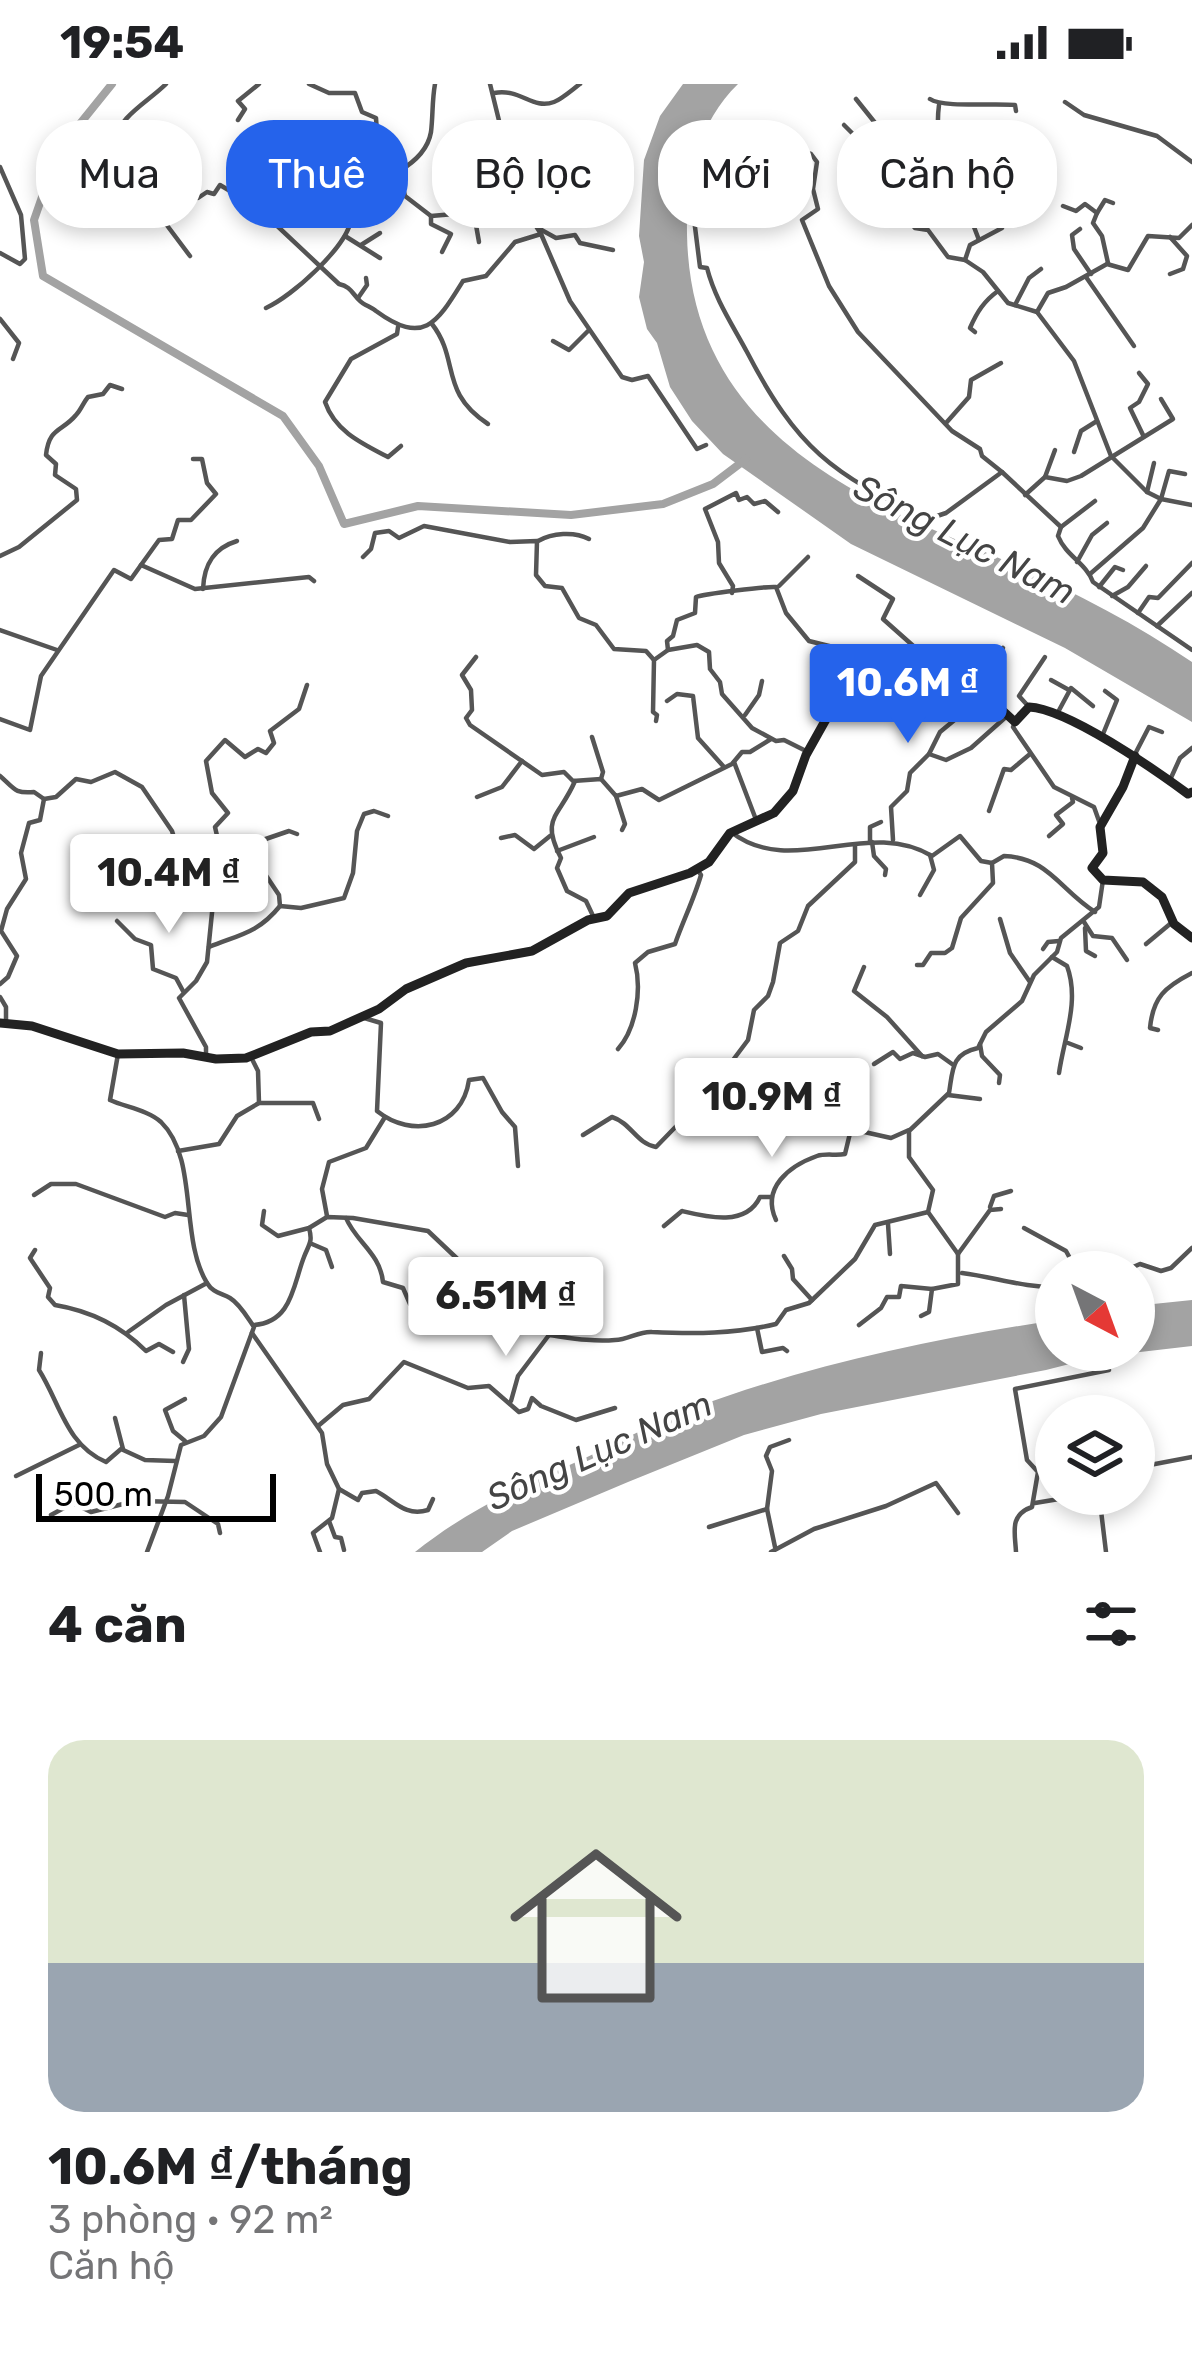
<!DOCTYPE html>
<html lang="vi">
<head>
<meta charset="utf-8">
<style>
	:root { --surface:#fff; --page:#f2f2f2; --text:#202124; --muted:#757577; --line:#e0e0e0; --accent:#2563eb }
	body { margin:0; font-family:Rubik,sans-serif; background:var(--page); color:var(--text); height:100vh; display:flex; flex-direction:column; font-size:45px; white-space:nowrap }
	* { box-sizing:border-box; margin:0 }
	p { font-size:39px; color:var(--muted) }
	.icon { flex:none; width:66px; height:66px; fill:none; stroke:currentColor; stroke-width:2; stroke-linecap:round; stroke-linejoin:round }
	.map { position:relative; height:1468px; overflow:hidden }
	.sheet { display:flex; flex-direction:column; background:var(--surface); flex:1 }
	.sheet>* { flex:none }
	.guide { position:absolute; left:36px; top:36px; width:1122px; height:108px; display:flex; gap:24px }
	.needle { width:78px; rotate:139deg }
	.buttons { position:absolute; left:1035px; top:1167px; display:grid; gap:24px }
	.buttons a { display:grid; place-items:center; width:120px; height:120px; border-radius:50%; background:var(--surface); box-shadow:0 6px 18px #0003; font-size:60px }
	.scale { position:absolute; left:36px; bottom:30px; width:240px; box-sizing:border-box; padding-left:12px; border:6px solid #000; border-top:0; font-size:33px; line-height:42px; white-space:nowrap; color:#000; -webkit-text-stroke:9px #fff; paint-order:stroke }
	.price { position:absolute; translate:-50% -102px; padding:0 27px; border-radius:12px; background:#fff; color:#222; font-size:39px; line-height:78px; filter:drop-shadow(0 3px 6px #0008) }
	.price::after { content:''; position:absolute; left:50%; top:72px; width:36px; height:27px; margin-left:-18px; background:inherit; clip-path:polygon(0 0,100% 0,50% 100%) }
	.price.selected { background:var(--accent); color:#fff }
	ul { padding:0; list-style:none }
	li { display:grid; align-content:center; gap:24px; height:636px; padding:0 48px }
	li+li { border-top:3px solid var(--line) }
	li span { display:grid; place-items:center; height:372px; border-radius:36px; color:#555 }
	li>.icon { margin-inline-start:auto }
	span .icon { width:216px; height:216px; fill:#fffc; stroke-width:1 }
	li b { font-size:51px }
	h2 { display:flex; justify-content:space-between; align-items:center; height:144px; padding:0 48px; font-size:51px }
	.pill { padding:0 42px; border-radius:48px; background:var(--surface); box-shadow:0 6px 18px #0003; font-size:42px; line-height:108px }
	.pill.selected { background:var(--accent); color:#fff }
	.status { display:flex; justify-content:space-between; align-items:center; height:84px; padding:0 60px; background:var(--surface); direction:ltr }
	.status svg { height:33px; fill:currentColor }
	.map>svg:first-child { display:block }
	.water { fill:#a3a3a3 }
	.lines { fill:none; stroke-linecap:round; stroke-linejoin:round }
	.river { stroke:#a3a3a3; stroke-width:8 }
	.street { stroke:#555; stroke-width:4.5 }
	.secondary { stroke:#222; stroke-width:9 }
	.labels { text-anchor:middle; stroke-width:9; stroke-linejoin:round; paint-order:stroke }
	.water-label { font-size:36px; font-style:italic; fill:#444; stroke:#fff }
</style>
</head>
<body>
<div class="status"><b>19:54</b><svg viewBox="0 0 49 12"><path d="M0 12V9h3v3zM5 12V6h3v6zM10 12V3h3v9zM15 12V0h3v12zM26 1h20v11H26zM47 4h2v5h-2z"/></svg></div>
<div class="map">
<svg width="1192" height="1468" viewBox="0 0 1192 1468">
	<rect width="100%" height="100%" fill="#fff"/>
	<g class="water">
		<path d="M683,0H738C697,40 686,95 687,150C690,322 817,397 957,456C1038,490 1120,529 1192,578V638L1065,564L851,460L723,370L692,337L670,303L657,259L647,245L639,213L644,178L639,152L644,76L660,32Z"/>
		<path d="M1192,1216V1262L1097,1273L1046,1286L821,1330L744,1351L628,1398L512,1447L482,1468H415C468,1426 514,1406 574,1379C614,1361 650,1340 691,1325C808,1281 932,1255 1056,1236V1266H1134V1222Z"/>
	</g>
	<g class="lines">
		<path class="river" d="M112,0L58,67L34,136L43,192L283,332L319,382L344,440L418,422L571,431L663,420L713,400L746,375"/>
		<g class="street">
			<path d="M309,0L329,9H355L362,28L376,34L377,49L399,87L405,112L431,132L523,124L541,105L576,102L595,93L601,96"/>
			<path d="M490,0L518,114L541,150L570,217L622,293L632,296L648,292L697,365L706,361"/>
			<path d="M494,9C521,4 532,26 554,18C562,15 573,5 580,0"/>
			<path d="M856,15L880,45L898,124L915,144L928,146L948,173L965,176L983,188L1008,219L1037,228"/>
			<path d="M930,15C943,24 993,19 1015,21L1016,27"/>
			<path d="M1065,18L1084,31L1157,52L1192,78"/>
			<path d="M939,21C936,43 940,68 947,90C951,101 956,104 956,117L969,130L979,156"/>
			<path d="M238,36L245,25L238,17L259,0"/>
			<path d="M844,41L864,61L884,55"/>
			<path d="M113,59C119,32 148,18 166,0"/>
			<path d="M793,77L804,68L811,70L817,78L813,105L818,125L802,136L829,202L858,248L952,347L980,365L982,372L1002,388"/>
			<path d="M302,80L296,88L303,105L350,107"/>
			<path d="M0,83L21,131L25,175L20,180L0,169"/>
			<path d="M738,85L736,97L702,104V125L694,135L700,183L707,184C715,215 732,240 747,268C797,364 831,390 928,435L946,429L1002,388L1061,443L1058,452C1066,472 1086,479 1093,498L1192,566"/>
			<path d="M440,106L450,117L452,128"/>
			<path d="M1063,122L1076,127L1085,120L1097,129L1093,139L1102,152L1108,179"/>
			<path d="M1097,129L1105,116L1113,119"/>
			<path d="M431,132V140L451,150L442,168"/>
			<path d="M1192,141L1179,154L1148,152L1128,186L1107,180L1066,203L1048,209L1037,228L1074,277L1111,372L1147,408L1161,415L1192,421"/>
			<path d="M538,144L556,154L575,151L580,159L613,166"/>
			<path d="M1080,145L1072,151L1074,165L1091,190"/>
			<path d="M345,152L380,174"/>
			<path d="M1170,153L1187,172L1183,185L1170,190"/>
			<path d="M479,158L476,141L486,128"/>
			<path d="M361,161L380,149"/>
			<path d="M190,172L163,136L175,127L188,110L198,114L207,108L214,110L220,101L257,123L339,200C351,203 351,208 360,217C364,221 371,223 376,227C424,262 437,239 463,197L486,192L515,158L541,150"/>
			<path d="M965,176L970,161L1002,144L1016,110L1039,109"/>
			<path d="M1086,193L1134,262"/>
			<path d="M358,214L367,201L366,194"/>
			<path d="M1015,221L1029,194L1041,185"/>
			<path d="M266,224C292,212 346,164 351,136C352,127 350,116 350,107C378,98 425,83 431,48C433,32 432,16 435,0"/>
			<path d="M0,235L19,259L13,275"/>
			<path d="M432,240C460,276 439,308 488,340"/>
			<path d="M398,243L397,250L351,275L325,318C335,347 361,359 388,373L401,362"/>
			<path d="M975,248L970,244C977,228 984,217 998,207"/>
			<path d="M553,257L569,266L588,247"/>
			<path d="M1139,289L1148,300L1139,318L1130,324L1143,351"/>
			<path d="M946,339L969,313L971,296L1001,279"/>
			<path d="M1074,368L1081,347L1097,337"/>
			<path d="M1045,393L1055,366"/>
			<path d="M1147,408L1154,379"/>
			<path d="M1025,411L1045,393L1067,397L1081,392L1173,335L1161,315"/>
			<path d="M1061,443L1095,417"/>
			<path d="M538,457C552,449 574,447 589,455"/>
			<path d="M0,472L19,463L77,416L76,405L55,391L56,380L46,371C49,343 62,348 76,331C81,326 83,319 88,313L103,310L110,301L122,305"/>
			<path d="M363,473L371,465L375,449L389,447L399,454L424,442L510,458L537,457L536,491L545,502L562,504L579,534L596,541L614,565L646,567L654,576"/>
			<path d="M1077,478L1092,451L1107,439"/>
			<path d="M141,481L159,456L172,455L178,436H191L216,410L207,399L202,375H193"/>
			<path d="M1090,490L1143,444L1161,415L1169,387L1185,390"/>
			<path d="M858,492L893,515L883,535L919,567"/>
			<path d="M779,502L808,473"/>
			<path d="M1099,503L1115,483L1123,486"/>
			<path d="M203,505C204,480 214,464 237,457"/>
			<path d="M732,509L733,502L719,479L718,458L705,425L736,409L739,416L747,413L754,420L765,417L778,428"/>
			<path d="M1112,512L1128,503L1146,482"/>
			<path d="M1138,529L1149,513L1158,514L1192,479"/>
			<path d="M1157,542L1192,509"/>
			<path d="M0,546L57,566"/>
			<path d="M668,566L667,557L673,552L677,536L695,529L696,513C704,510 767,502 776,503L786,529L809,557L853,568L866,594"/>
			<path d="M476,573L462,591L471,606L472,626L466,634L470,641L542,691L564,688L573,697L601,695L616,712L642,705L659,716L732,680L742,668H750L771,655"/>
			<path d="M1051,596L1069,606"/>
			<path d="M972,601L1003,564"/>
			<path d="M667,617L677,610L693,612L698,654L724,683"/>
			<path d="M1029,623L1019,612L1045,573"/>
			<path d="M1057,630L1071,604L1093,622"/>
			<path d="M745,631L759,611L762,597"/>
			<path d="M0,635L30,646L41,592L114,486L131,495L141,481L195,505L309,493L314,497"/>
			<path d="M917,636L919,626L913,620L915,614L943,583"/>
			<path d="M656,637L657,631L653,628L654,576L668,566L697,561L709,568L710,585L720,598L722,610L752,644L776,657L784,656L808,668"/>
			<path d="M1015,638L1013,643L1054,703L1094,723L1099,737"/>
			<path d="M1103,650L1117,616L1105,607"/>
			<path d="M592,653L603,688L601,695"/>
			<path d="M929,670L940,648L963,629L961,621L976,606"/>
			<path d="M1134,672L1149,643L1162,648"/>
			<path d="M734,678L755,733"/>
			<path d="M0,692C14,704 14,710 34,708L44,715L56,713L76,695L91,698L115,688L142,703L172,747L180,773L209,793"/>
			<path d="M1170,696L1180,674L1192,664"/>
			<path d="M575,697C559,734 540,733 561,774L557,784L567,807L586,817L594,834"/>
			<path d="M616,712L625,740L622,746"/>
			<path d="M477,713L502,703L522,677"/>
			<path d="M989,727L1004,685L1011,686L1030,670"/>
			<path d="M731,748C791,795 868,733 932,772L960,752L981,777L992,779"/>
			<path d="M1049,752L1063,740L1056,731L1073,718L1072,714"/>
			<path d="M501,754L515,751L534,765L550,752"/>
			<path d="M893,756L891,723L907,707L910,689L929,670L946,676L971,664L1007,632"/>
			<path d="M872,758L874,772L886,785L885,791"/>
			<path d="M870,759V743L881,738"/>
			<path d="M557,767L594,753"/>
			<path d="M920,811L934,786L930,771"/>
			<path d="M280,822L279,811L257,778L254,759L289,747L297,750"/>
			<path d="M1000,835L1010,869L1030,898"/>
			<path d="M117,837L135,855L151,861L153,885L176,894L183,907"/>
			<path d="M1084,838L1093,852L1112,854L1127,876"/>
			<path d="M1085,844L1086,867L1095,872"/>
			<path d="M1146,860L1170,840"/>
			<path d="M209,863C241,850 258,849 280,822L301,824L344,814L353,789L357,747L364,730L374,727L388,732"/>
			<path d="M1043,865L1048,858L1059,857"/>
			<path d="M1052,873L1067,882C1080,917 1064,954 1059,989"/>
			<path d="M917,881H923L931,869H945L952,864L961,834L993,799L992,779L1004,772C1049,774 1059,805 1095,828"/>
			<path d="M864,883L854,907L887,933L922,972"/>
			<path d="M0,900L8,893L17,872L1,847L7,825L26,795L21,769L29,739L40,736L44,715"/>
			<path d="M0,913L6,923V939"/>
			<path d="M361,933L381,939L377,1027C412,1055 462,1044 469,996L483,994L502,1028L515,1043L518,1082"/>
			<path d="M1158,946L1150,944C1153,913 1165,903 1192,889"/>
			<path d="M1068,959L1081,964"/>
			<path d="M980,960L982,972L1000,991L999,999"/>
			<path d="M618,965C636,945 642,906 635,879L648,868L675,860C683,837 694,815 701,791L697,785"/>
			<path d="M118,970L110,1016C125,1023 148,1026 161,1038C199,1075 179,1153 207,1199C213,1209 221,1209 230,1214C240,1220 247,1233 254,1243L221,1333L204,1352L181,1361L168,1412L147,1468"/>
			<path d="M251,973L258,987L259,1019"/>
			<path d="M206,974V963L179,914L196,897L207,878L213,819L209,793L221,769L215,743L228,729L212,709L206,677L225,656L245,673L258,665L266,669L274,659L270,647L299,625L307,601"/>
			<path d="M874,980L893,968L900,975L913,969L925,973L938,970L952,980"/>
			<path d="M948,1011L980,1015"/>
			<path d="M851,1045L891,1054L909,1046"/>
			<path d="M583,1051L612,1033C631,1039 637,1060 656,1063L691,1027L696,1009L730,980L748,956L754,926L768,912L773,898L780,859L798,847L808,822L855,778V761"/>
			<path d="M178,1067L219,1060L237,1032L259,1019H313L319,1035"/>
			<path d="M34,1111L51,1100H76L165,1133L175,1129L188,1131"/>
			<path d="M990,1123L994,1112L1011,1107"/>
			<path d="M264,1127L262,1141L278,1152L309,1144L327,1133L353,1134L428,1147L466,1183L478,1187L497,1185C531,1203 528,1222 549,1251C571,1254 592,1258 615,1256C628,1256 639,1247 652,1248C694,1250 735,1250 776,1240L786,1226L809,1219L855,1175L875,1141L928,1128"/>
			<path d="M327,1132L322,1105L329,1078L366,1064L385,1033"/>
			<path d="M346,1134C356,1158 380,1169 383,1198L403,1204L410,1220"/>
			<path d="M776,1136C761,1104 789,1082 817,1072C826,1069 836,1072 845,1070L851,1045L852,1010L843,1004"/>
			<path d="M888,1140L890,1170"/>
			<path d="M664,1142L682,1127C707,1133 746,1143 760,1113H771"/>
			<path d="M1024,1144L1066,1167L1072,1178"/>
			<path d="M312,1160L326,1166L332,1183"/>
			<path d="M35,1166L30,1174L50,1204L48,1213L55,1221C91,1227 120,1241 146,1267L159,1260L173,1268"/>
			<path d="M958,1170L990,1126L1001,1125"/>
			<path d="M784,1172L792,1185L793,1195L812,1216"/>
			<path d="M1060,1188V1182L1072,1178L1124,1187L1140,1180L1161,1187L1171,1184L1192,1164"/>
			<path d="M962,1189C994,1193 1026,1204 1056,1203"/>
			<path d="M921,1232L929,1228L932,1205"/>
			<path d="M253,1241C292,1239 293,1201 304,1173C309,1160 313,1158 309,1144"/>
			<path d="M859,1241L881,1224L887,1213H899L901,1202L932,1205L958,1200V1170L928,1128L933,1106L909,1073V1047L949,1009C953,985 951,970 978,964L986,948L1022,917L1034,891L1057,868L1061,854L1099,823L1103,796"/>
			<path d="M757,1244L762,1268L783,1264L787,1267"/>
			<path d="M128,1248L166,1221L207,1199"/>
			<path d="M252,1249L322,1349L327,1380L339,1405L332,1434L313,1449L320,1468"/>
			<path d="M41,1269L39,1286C60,1319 66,1361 106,1378L121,1365L145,1376L175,1377"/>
			<path d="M183,1278L189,1265L184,1211"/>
			<path d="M511,1317L518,1292L549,1251"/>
			<path d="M115,1334L123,1365"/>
			<path d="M318,1342L343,1321L369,1315L404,1278L468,1304L489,1302L519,1328L528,1325L532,1314L541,1322L576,1336L615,1324"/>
			<path d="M185,1357L173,1347L165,1326L185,1315"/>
			<path d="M1134,1384L1192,1373"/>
			<path d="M16,1392L79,1361"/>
			<path d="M339,1405L358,1416L362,1409L376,1407C395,1417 405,1433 428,1426L433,1415"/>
			<path d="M1099,1410L1106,1468"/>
			<path d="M1035,1419L1089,1410"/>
			<path d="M51,1431L73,1419L91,1428L135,1417L185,1418L218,1440L220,1449"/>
			<path d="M329,1437L335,1453L341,1454L344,1466"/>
			<path d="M709,1443L767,1425"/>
			<path d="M775,1463L767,1425L772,1387L766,1372L770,1363L789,1356"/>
			<path d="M771,1468L814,1445L886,1422L936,1399L958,1429"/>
			<path d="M1016,1468C1015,1448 1009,1431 1032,1423L1038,1388L1027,1376L1015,1305L1109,1286"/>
		</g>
		<g class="secondary">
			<path d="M1135,672L1123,703L1100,743L1103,769L1092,784L1103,796L1143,798L1162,813L1174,840L1192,854"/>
			<path d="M0,939L32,942L118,970L183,969L216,975L246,974L311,948L330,947L379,925L406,905L466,879L532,867L588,836L607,832L629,809L690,789L709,778L730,749L774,729L793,707L806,671L839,612L873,591L895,583L913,568L923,569L978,604L1015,638L1029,623C1068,625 1154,685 1188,710L1192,708"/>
		</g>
	</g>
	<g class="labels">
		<g class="water-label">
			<text transform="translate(965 455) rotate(27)" y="13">Sông Lục Nam</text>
			<text transform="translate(599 1366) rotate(-24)" y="13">Sông Lục Nam</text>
		</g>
	</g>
</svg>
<div class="buttons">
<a><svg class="needle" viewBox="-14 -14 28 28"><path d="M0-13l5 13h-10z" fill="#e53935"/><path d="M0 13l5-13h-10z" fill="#757577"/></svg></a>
<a><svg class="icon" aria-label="layers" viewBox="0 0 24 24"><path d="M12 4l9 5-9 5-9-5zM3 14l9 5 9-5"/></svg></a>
</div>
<div class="scale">500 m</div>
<b class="price selected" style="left:908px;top:662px">10.6M ₫</b>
<b class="price" style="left:169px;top:852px">10.4M ₫</b>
<b class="price" style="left:772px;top:1076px">10.9M ₫</b>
<b class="price" style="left:506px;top:1275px">6.51M ₫</b>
<div class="guide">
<a class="pill">Mua</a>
<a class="pill selected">Thuê</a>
<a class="pill">Bộ lọc</a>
<a class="pill">Mới</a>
<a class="pill">Căn hộ</a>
</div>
</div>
<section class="sheet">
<h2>4 căn<svg class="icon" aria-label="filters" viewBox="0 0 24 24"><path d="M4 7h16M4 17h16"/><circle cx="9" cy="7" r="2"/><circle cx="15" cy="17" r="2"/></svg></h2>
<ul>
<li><span style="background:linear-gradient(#dfe7d0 60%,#9aa5b1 0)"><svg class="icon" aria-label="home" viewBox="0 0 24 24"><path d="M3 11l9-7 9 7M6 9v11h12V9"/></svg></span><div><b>10.6M ₫/tháng</b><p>3 phòng · 92 m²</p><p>Căn hộ</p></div></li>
</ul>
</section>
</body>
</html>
